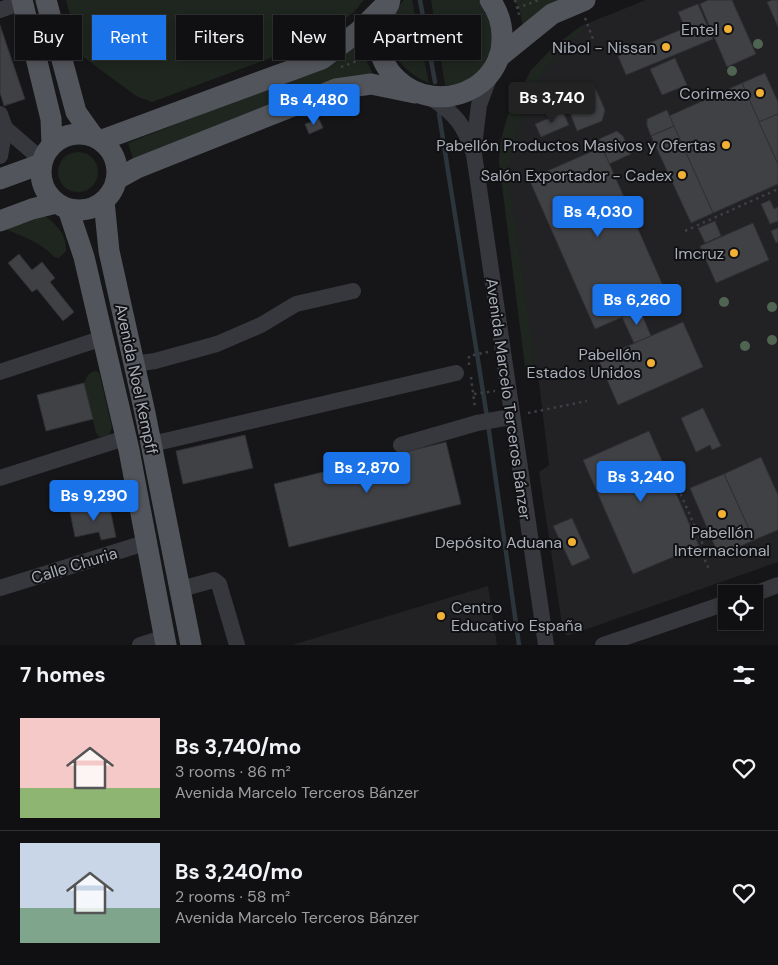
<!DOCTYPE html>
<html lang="en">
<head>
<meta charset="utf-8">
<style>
	:root { --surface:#101012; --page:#19191b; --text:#f1f3f6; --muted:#9c9d9f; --line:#303032; --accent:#1a73e8 }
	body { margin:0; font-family:"DM Sans",sans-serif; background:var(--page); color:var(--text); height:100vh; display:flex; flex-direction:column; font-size:19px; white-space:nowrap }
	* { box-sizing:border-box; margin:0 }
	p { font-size:16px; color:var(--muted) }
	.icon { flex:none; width:28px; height:28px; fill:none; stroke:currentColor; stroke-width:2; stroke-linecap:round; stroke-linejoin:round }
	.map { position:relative; height:645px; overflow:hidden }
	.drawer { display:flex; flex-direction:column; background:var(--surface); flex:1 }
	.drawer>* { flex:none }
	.top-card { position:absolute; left:15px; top:15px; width:500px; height:45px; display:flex; gap:10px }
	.fabs { position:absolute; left:718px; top:585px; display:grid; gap:10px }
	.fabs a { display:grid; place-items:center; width:45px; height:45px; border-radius:0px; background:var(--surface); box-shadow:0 2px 8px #0003,0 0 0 1px var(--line); font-size:25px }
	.price { position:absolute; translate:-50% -42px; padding:0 11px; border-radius:5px; background:var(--accent); color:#fff; font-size:16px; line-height:32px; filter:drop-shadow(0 1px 2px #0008) }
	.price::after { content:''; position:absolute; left:50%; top:30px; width:15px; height:11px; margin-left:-8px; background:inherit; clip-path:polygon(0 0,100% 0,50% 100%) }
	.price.current { background:#222; color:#fff }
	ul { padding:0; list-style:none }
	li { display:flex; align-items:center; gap:15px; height:125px; padding:0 20px }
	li+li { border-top:1px solid var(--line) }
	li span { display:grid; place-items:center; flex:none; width:140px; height:100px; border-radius:0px; color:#555 }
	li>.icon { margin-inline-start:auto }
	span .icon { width:60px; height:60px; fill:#fffc; stroke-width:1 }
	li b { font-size:21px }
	h2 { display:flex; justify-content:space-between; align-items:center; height:60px; padding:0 20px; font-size:21px }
	.pill { padding:0 18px; border-radius:0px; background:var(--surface); box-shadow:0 2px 8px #0003,0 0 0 1px var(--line); font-size:18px; line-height:45px }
	.pill.current { background:var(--accent); color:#fff }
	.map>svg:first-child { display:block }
	.built { fill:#222225 }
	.green { fill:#1e261f }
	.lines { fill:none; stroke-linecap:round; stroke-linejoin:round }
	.stream { stroke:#2c353c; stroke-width:4.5 }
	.building { fill:#404145; stroke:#303034 }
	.path { stroke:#3d3f44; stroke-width:2.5; stroke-dasharray:2.5 4; stroke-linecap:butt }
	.minor { stroke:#37383d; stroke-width:16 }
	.major { stroke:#53555c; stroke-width:21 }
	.tree { fill:#506452 }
	.poi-dot { fill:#f2b134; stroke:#111113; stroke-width:2 }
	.labels { text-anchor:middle; stroke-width:4; stroke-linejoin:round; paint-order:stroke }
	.poi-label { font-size:16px; fill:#a8adb8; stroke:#111113; text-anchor:end }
	.street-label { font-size:16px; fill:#a8adb8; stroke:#111113 }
</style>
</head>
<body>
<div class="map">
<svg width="778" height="645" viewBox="0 0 778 645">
	<rect width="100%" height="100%" fill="#161618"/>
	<g class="built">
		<path d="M646,0H778V562L567,636L563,631L539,472L549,465L538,375L527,379L499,161L501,139L510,109L531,70L554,46L581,26Z"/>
		<path d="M488,586L497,645H292Z"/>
	</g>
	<g class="green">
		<path d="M66,0H364L353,13L308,44L152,102L136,96L81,55Z"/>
		<path d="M404,0H412L429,83C394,70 375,30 404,0Z"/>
		<path d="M431,0H478C506,31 492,86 445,85Z"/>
		<path d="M514,0H560L523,27L519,7Z"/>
		<path d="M581,26L582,31C570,41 559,51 549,64C528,92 512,140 508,174L535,364L525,367L499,161C504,98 532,63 581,26Z"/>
		<path d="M362,39L365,58L374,76L134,162L128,143L283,82Z"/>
		<circle cx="78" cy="172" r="20"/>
		<path d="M45,216C57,225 67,235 66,251L59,258L54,257C41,242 23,237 5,229Z"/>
		<path d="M94,371L99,372L112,427L109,435L100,437L96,433L84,383L88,375Z"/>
	</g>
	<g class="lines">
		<g class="stream">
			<path d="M420,0L435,82"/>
			<path d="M439,114L487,417"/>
			<path d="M488,424L519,645"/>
		</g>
	</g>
	<g class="building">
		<path d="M708,0H732L756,54L727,67L700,4Z"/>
		<path d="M772,0H778V27L767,2Z"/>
		<path d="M698,4L713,39L626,75L618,56L685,28L678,12Z"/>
		<path d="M0,25L25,99L4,106L0,93Z"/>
		<path d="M675,58L687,85L662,95L650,69Z"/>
		<path d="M765,73L778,102V114L759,122L742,83Z"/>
		<path d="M742,83L778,164V184L713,213L669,116Z"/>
		<path d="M595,87L605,110L602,121L577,131L565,100Z"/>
		<path d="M667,110L674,126L651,136L647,126V119Z"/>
		<path d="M563,112L569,125L541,137L535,124Z"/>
		<path d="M778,114V164L759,122Z"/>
		<path d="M319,119L323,128L309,134L305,124Z"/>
		<path d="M674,126L713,213L691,223L651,136Z"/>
		<path d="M617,131L623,136L631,154L609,164L599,139Z"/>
		<path d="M602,147L668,297L595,329L529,179Z"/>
		<path d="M770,200L774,209L778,207V221L770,224L761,204Z"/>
		<path d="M715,221L721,236L705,243L698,228Z"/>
		<path d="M753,223L769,260L716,283L700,246Z"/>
		<path d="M778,228V242L776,243L771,231Z"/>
		<path d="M19,254L32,270L42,262L55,278L50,282L74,312L63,321L37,289L32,292L8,263Z"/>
		<path d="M640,310L651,336L634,343L622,317Z"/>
		<path d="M683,322L703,367L618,405L598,359Z"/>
		<path d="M84,383L93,419L46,431L37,395Z"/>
		<path d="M703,408L721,446L712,450L710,445L696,452L681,418Z"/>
		<path d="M649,431L699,546L633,574L583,460Z"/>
		<path d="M245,435L253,468L183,484L176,451Z"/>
		<path d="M446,442L461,504L289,547L274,484Z"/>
		<path d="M761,457L778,495V530L754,540L724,474Z"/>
		<path d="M724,474L754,540L719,556L690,488Z"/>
		<path d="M109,504L116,537L101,540L99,532L75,537L70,512Z"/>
		<path d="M572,518L590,558L572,566L553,526Z"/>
	</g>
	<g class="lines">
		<g class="path">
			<path d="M515,0L520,18"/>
			<path d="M517,8L539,0"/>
			<path d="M585,18L593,39"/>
			<path d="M341,67L365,58"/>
			<path d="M685,231L778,189"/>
			<path d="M469,365V356L488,352"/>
			<path d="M471,377L475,408"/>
			<path d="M474,394L495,391"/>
			<path d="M528,413L587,401"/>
			<path d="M678,488L703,545L701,552L709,569"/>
		</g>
		<g class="minor">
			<path d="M0,10L22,2"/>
			<path d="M431,98C456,114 464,125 474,154L546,645"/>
			<path d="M0,114L5,128L0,156"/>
			<path d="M5,128L42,160"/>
			<path d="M474,146L479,105L491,73"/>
			<path d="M135,364L155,361L217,344L261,325L296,304L353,291"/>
			<path d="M0,372L103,338"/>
			<path d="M152,444L456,373"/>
			<path d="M401,445L477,423L511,417"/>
			<path d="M0,478L125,438"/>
			<path d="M0,588L148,542"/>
			<path d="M181,589L214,580L219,584L237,645"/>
			<path d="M754,594L778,585"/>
			<path d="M140,645L165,637"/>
			<path d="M603,645L726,603"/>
		</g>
		<g class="major">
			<path d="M22,0L51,119L52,144"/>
			<path d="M46,0L76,112L93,136"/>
			<path d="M389,4C352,60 418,121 475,87C488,79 498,65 501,50C504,32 501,15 490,0"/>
			<path d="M499,57L552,14L585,0"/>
			<circle cx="79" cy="172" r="38"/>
			<path d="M102,140L322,59L359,31L390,0"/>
			<path d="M0,179L41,164"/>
			<path d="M117,179L137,168L336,89L371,84L415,93"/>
			<path d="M104,201L109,251L145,413L191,645"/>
			<path d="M68,209L84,257L129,450L166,645"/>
			<path d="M0,221L32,209L56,203"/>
		</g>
	</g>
	<g class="tree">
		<circle cx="758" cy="44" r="5"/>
		<circle cx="732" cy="71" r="5"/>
		<circle cx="724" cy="302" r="5"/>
		<circle cx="772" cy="307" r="5"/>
		<circle cx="772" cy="340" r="5"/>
		<circle cx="745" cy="346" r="5"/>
	</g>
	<g class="poi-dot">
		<circle cx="728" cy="29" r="5"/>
		<circle cx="666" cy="47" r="5"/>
		<circle cx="760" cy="93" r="5"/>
		<circle cx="726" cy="145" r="5"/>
		<circle cx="682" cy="175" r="5"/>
		<circle cx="734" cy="253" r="5"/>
		<circle cx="651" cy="363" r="5"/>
		<circle cx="722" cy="514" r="5"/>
		<circle cx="572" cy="542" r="5"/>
		<circle cx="441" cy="616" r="5"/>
	</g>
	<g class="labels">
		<g class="poi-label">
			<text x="718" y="35">Entel</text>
			<text x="656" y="53">Nibol - Nissan</text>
			<text x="750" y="99">Corimexo</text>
			<text x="716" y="151">Pabellón Productos Masivos y Ofertas</text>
			<text x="672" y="181">Salón Exportador - Cadex</text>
			<text x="724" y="259">Imcruz</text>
			<text x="641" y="360">Pabellón<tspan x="641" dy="18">Estados Unidos</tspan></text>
			<text x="722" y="538" text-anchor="middle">Pabellón<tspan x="722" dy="18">Internacional</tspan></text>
			<text x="562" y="548">Depósito Aduana</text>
			<text x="451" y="613" text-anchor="start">Centro<tspan x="451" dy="18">Educativo España</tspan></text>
		</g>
		<g class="street-label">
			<text transform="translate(137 379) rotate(78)" y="6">Avenida Noel Kempff</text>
			<text transform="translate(509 399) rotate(82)" y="6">Avenida Marcelo Terceros Bánzer</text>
			<text transform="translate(74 565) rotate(-17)" y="6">Calle Churia</text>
		</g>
	</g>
</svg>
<div class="fabs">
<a><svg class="icon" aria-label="locate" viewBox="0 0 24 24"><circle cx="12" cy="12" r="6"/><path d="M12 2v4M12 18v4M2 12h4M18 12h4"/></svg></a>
</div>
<b class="price current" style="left:552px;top:124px">Bs 3,740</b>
<b class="price" style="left:314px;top:126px">Bs 4,480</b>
<b class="price" style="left:598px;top:238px">Bs 4,030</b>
<b class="price" style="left:637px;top:326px">Bs 6,260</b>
<b class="price" style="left:367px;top:494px">Bs 2,870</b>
<b class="price" style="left:641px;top:503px">Bs 3,240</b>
<b class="price" style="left:94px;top:522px">Bs 9,290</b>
<div class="top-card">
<a class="pill">Buy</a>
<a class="pill current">Rent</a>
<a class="pill">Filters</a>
<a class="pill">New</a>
<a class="pill">Apartment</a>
</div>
</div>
<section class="drawer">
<h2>7 homes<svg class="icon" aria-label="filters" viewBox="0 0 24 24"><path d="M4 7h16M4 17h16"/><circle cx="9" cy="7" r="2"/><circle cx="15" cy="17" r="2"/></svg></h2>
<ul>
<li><span style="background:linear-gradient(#f6c9c9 70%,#8fb573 0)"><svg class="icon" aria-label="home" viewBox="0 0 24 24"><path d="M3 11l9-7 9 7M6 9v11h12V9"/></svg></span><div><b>Bs 3,740/mo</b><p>3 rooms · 86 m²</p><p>Avenida Marcelo Terceros Bánzer</p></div><svg class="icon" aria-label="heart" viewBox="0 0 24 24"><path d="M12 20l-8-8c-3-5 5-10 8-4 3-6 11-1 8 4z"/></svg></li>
<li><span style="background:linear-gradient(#c9d6e8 65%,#7fa58c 0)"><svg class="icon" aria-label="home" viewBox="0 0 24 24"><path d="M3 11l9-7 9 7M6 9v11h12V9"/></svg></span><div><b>Bs 3,240/mo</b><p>2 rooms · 58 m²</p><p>Avenida Marcelo Terceros Bánzer</p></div><svg class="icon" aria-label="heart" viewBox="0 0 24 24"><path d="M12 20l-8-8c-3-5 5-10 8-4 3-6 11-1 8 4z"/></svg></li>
</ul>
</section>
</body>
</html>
